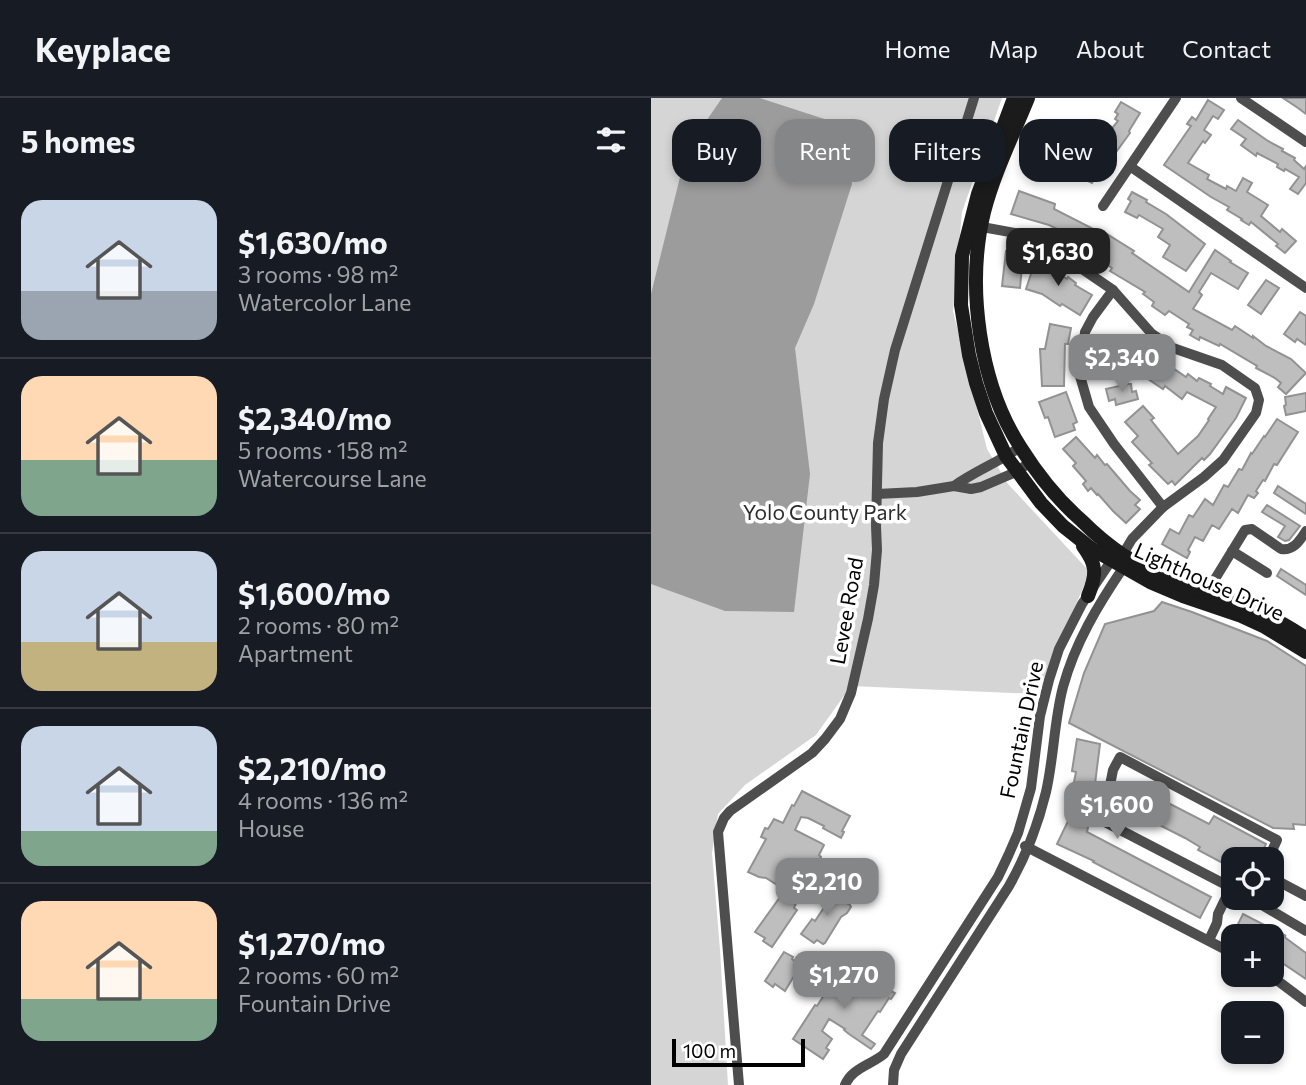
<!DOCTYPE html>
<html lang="en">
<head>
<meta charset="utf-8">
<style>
	:root { --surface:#171b24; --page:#242831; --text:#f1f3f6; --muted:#9ea1a6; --line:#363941; --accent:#858687 }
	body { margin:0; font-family:Commissioner,sans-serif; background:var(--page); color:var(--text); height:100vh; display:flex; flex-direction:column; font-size:26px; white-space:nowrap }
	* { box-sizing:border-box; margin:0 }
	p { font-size:23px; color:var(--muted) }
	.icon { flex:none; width:38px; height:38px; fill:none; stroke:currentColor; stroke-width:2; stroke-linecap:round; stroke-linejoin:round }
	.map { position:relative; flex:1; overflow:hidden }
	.sheet { display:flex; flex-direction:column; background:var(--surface); width:651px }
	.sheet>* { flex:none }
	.hud { position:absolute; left:21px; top:21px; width:528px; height:63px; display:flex; gap:14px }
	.buttons { position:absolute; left:570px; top:749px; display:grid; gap:14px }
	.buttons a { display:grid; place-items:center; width:63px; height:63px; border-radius:14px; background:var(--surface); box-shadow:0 4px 10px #0003; font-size:35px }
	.scale { position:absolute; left:21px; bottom:18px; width:133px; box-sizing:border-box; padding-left:7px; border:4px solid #000; border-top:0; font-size:19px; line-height:24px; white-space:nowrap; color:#000; -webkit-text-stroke:5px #fff; paint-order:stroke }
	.price { position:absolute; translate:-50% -60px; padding:0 16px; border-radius:14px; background:var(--accent); color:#fff; font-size:23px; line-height:46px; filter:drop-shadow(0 2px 4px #0008) }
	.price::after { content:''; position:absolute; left:50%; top:42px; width:21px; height:16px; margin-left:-10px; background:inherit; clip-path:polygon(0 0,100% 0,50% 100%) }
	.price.on { background:#222; color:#fff }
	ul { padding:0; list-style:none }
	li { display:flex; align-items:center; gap:21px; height:175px; padding:0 21px }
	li+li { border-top:2px solid var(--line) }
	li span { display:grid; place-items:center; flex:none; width:196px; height:140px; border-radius:21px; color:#555 }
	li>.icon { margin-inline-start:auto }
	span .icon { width:84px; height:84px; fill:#fffc; stroke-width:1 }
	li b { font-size:30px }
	h2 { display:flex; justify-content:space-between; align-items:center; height:84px; padding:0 21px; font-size:30px }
	.pill { padding:0 24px; border-radius:21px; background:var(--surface); box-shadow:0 4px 10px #0003; font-size:24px; line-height:63px }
	.pill.on { background:var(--accent); color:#fff }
	header { display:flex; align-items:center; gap:42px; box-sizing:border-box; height:98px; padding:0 35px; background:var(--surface); border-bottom:2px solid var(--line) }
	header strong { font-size:33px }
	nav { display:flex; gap:38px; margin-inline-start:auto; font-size:24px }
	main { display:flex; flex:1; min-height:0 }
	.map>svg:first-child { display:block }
	.green { fill:#d5d5d5 }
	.water { fill:#9c9c9c }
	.building { fill:#bebebe; stroke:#929292; stroke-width:2 }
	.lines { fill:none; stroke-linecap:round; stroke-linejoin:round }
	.street { stroke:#4e4e4e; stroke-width:10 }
	.secondary { stroke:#1b1b1b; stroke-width:14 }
	.labels { text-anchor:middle; stroke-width:7; stroke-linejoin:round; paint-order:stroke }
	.park-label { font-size:21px; fill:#2c2c2c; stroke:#fff }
	.street-label { font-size:21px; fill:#000; stroke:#fff }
</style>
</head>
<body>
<header>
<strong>Keyplace</strong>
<nav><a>Home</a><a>Map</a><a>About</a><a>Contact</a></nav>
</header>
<main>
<section class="sheet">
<h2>5 homes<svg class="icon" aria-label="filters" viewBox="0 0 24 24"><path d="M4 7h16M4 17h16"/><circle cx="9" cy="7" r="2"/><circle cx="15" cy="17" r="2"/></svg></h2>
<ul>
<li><span style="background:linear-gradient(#c9d6e8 65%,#9aa5b1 0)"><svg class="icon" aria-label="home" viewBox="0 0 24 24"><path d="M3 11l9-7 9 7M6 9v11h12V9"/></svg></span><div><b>$1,630/mo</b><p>3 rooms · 98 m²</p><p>Watercolor Lane</p></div></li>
<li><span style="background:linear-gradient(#ffd9b3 60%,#7fa58c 0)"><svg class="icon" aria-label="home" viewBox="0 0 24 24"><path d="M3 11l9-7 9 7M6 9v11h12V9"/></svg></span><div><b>$2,340/mo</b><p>5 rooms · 158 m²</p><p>Watercourse Lane</p></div></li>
<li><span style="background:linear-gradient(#c9d6e8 65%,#c2b280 0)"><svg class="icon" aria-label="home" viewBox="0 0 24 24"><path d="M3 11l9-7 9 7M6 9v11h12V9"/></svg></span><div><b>$1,600/mo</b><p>2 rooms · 80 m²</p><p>Apartment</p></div></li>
<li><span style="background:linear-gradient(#c9d6e8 75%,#7fa58c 0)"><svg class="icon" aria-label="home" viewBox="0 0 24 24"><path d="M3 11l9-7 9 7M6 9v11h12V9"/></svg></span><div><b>$2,210/mo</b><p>4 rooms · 136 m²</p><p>House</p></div></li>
<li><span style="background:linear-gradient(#ffd9b3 70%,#7fa58c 0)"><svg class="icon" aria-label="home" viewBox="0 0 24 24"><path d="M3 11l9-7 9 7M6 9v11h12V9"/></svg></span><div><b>$1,270/mo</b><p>2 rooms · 60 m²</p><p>Fountain Drive</p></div></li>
</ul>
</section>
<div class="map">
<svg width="655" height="987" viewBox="0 0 655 987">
	<rect width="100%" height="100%" fill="#fff"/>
	<path class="green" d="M0,0H351L311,114L302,213L336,351L357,386L439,474L386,596L200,588L165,637L94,687L67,716L61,755L69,852L77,987H0Z"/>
	<path class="water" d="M71,0H109L192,27L201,86L163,206L144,250L159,376L143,514L74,513L0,486V196L36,51Z"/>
	<g class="building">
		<path d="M632,0H655V16L647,10Z"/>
		<path d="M557,2L573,12L567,21L562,18L553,32L560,37L554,45L552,43L537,65L558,77L556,81L575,91L576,88L585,93L592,80L601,85L596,94L617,107L610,118L629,134L631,131L645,143L634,155L625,148L627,146L600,124L598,127L590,122L591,121L576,112L578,109L560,99L513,67L540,28L536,26L541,19L545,22Z"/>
		<path d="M470,4L489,15L478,33L479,35L455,68L452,66L441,85L431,80L456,42L453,40L467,23L464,21L467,16L464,14Z"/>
		<path d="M587,22L617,43L632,51L631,53L644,60L643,62L653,71L655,68V85L647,96L639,91L648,79L634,71L633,73L626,69L627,66L606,55L605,58L590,47L595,41L580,31Z"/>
		<path d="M368,93L404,106L403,111L450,135L451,133L483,153L481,155L538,194L564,152L580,163L579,164L597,175L587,191L560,175L548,194L551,197L542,211L581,232L584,228L602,240V238L615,248L640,261L655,275L635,296L627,289L630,285L624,280L605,270L606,268L569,246L568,248L549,239L548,242L539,237L542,232L536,229L538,226L518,213L514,217L501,208L503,204L492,196L494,194L459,173L461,170L443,158L446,154L433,145L431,148L419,142L421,138L398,127L360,116Z"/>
		<path d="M481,94L496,102L495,104L515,116L554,146L535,173L512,159L519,147L507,139L512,131L488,117L486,120L474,114L480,103L477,101Z"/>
		<path d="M355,153L363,154V157L372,158L369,190L351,188Z"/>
		<path d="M384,164L401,169L400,170L416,181L417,179L425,185L424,187L441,197L429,217L411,206L409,208L391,196L375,191Z"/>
		<path d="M615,182L628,190L610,216L597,207Z"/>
		<path d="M649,214L655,218V247L646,241L644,244L633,236Z"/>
		<path d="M399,226L420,230L417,246H414L413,288H391L389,251H394Z"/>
		<path d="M453,239L478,244L474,264L476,265L475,282L448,279V272H450L451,255H450Z"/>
		<path d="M507,266L514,270L516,266L535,279L537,276L546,283L548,280L560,286L559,288L572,296L575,289L595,300L585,320L559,356L553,362L551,360L524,387L521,383L517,386L498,367L501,365L481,344L487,338L474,324L492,308L503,320L500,322L527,356L547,338L558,322L557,321L565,309L536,294L531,301L514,288L512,291L497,281Z"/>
		<path d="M477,286H480L481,294L485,293L487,301L465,307L464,301L458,303L455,291Z"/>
		<path d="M415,294L426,324L422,326L424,332L404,339L397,319L394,320L388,304Z"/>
		<path d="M655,295V313L635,317L633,308L635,307L634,299Z"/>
		<path d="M626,321L647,334L626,367L623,366L614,383L612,382L605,393L607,395L603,400L597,397L587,415L581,411L568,431L561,427L552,443L544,439L537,452L539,454L536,460L511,446L519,431L528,436L538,417L542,419L554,401L562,407L573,387L577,389L588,371L591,372L600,355L601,356L613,338L614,339Z"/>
		<path d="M425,339L444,360L446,357L454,367L456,366L479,393L489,402L484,407L489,411L475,425L462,413L447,396L446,397L440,390L437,393L432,386L435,383L422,368L425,365L412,351Z"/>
		<path d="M627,388L655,406V416L623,395Z"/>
		<path d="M616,407L649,428L638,442L634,443L627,439L634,428L611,414Z"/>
		<path d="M630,471L655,487V497L626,478Z"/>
		<path d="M511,504L541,514L616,543L655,568V727L642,726L643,731L622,730L418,625L433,575L454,526L503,513Z"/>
		<path d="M426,641L449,646L444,686L446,687L436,734L560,799L549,820L442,764L443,763L406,746L419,719H416L425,674L421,673Z"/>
		<path d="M486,689L558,726L563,718L615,746L610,757L607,755L604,761H583V771L547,752L549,749L534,740L475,710Z"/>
		<path d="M151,693L199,718L191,733L193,734L190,740L177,733L172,730L173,728L157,720L150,719L144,732L170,745L173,747L168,757L170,759L166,768L162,766L149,793L150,794L143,810L146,812L121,849L112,843L114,840L104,834L134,792L115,780L108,779L97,774L115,741L110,739L114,730L117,731L123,721L132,725L141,707L143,708Z"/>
		<path d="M181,790L194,799L192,803L199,807L200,809L196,815L190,819L174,845L172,846L166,842L163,845L150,836L161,821L164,823L174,808L171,807Z"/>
		<path d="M592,816L635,838H632L655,855V881L621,858V838H581Z"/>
		<path d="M133,854L142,859L141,861L149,868L134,893L124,886L122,889L114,883Z"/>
		<path d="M195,864L206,871L211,875L210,877L244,895L240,901L238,900L229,914L227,913L211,937L224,946L220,951L198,936L193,932L194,931L178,921L171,933L181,941L175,950L178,952L172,961L142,941L164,907L166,908L175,894L177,895L193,871L191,870Z"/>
	</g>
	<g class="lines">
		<g class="street">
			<path d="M590,0L655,44"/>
			<path d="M480,69L655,190"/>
			<path d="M452,108L525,0"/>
			<path d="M331,129L370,136L389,144L418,162L462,192L501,236L522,250L571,267L604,290L608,302L605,315L572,362L553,379L512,409L481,441L472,456"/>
			<path d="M462,192L442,219L434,234L429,278L438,309L463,346L512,409"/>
			<path d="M303,388C324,373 348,364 369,349"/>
			<path d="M226,396L266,394L303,388L320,391L330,389L367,373L379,364"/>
			<path d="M581,453L616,475"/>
			<path d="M556,494L594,432L601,431L630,451C643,453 649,442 655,433"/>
			<path d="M374,748L583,856"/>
			<path d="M621,780L655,798"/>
			<path d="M583,791L452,723L462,672L469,659L626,742L617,761"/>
			<path d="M599,800L655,833"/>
			<path d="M558,842L566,825L567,816L580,789"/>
			<path d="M619,877L655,904"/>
			<path d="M88,987L67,734L73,720L79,713L161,655L174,641L189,621L200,595L217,521L223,487L226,452L225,428L227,345L233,301L244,252L323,0"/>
			<path d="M194,987C201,970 220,967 233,956L347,779L357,758L367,735L380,690L389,618L398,582L408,551L431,506L460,463L466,459"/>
			<path d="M242,987L243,972L250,956L358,788C375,758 387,727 395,694C403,659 403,623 412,589C424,545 447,507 472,470V463"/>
		</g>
		<g class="secondary">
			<path d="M363,0L327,96L311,158L310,207L318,257L325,285L335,315L355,358L390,405L412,428L441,451L499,484L532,498L588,517L614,529L655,554"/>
			<path d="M377,0C362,37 343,75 333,114C315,188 328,286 370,350C387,377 407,402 431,423C444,436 457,447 472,457C503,475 536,487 569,499C578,502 587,503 595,507C616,516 636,528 655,540"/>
			<path d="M432,448C446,467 446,476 437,498"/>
		</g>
	</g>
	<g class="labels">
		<g class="park-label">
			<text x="174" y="422">Yolo County Park</text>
		</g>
		<g class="street-label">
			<text transform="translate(558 484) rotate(24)" y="7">Lighthouse Drive</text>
			<text transform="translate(196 513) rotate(-80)" y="7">Levee Road</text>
			<text transform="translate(371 632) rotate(-78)" y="7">Fountain Drive</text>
		</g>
	</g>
</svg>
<div class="buttons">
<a><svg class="icon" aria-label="locate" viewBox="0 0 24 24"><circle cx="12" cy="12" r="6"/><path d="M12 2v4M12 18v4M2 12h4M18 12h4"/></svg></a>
<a>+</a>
<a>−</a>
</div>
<div class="scale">100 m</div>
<b class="price on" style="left:407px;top:190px">$1,630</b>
<b class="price" style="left:471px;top:296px">$2,340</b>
<b class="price" style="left:466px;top:743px">$1,600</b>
<b class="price" style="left:176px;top:820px">$2,210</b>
<b class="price" style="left:193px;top:913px">$1,270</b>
<div class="hud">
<a class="pill">Buy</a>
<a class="pill on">Rent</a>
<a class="pill">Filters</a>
<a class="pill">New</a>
</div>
</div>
</main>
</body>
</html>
